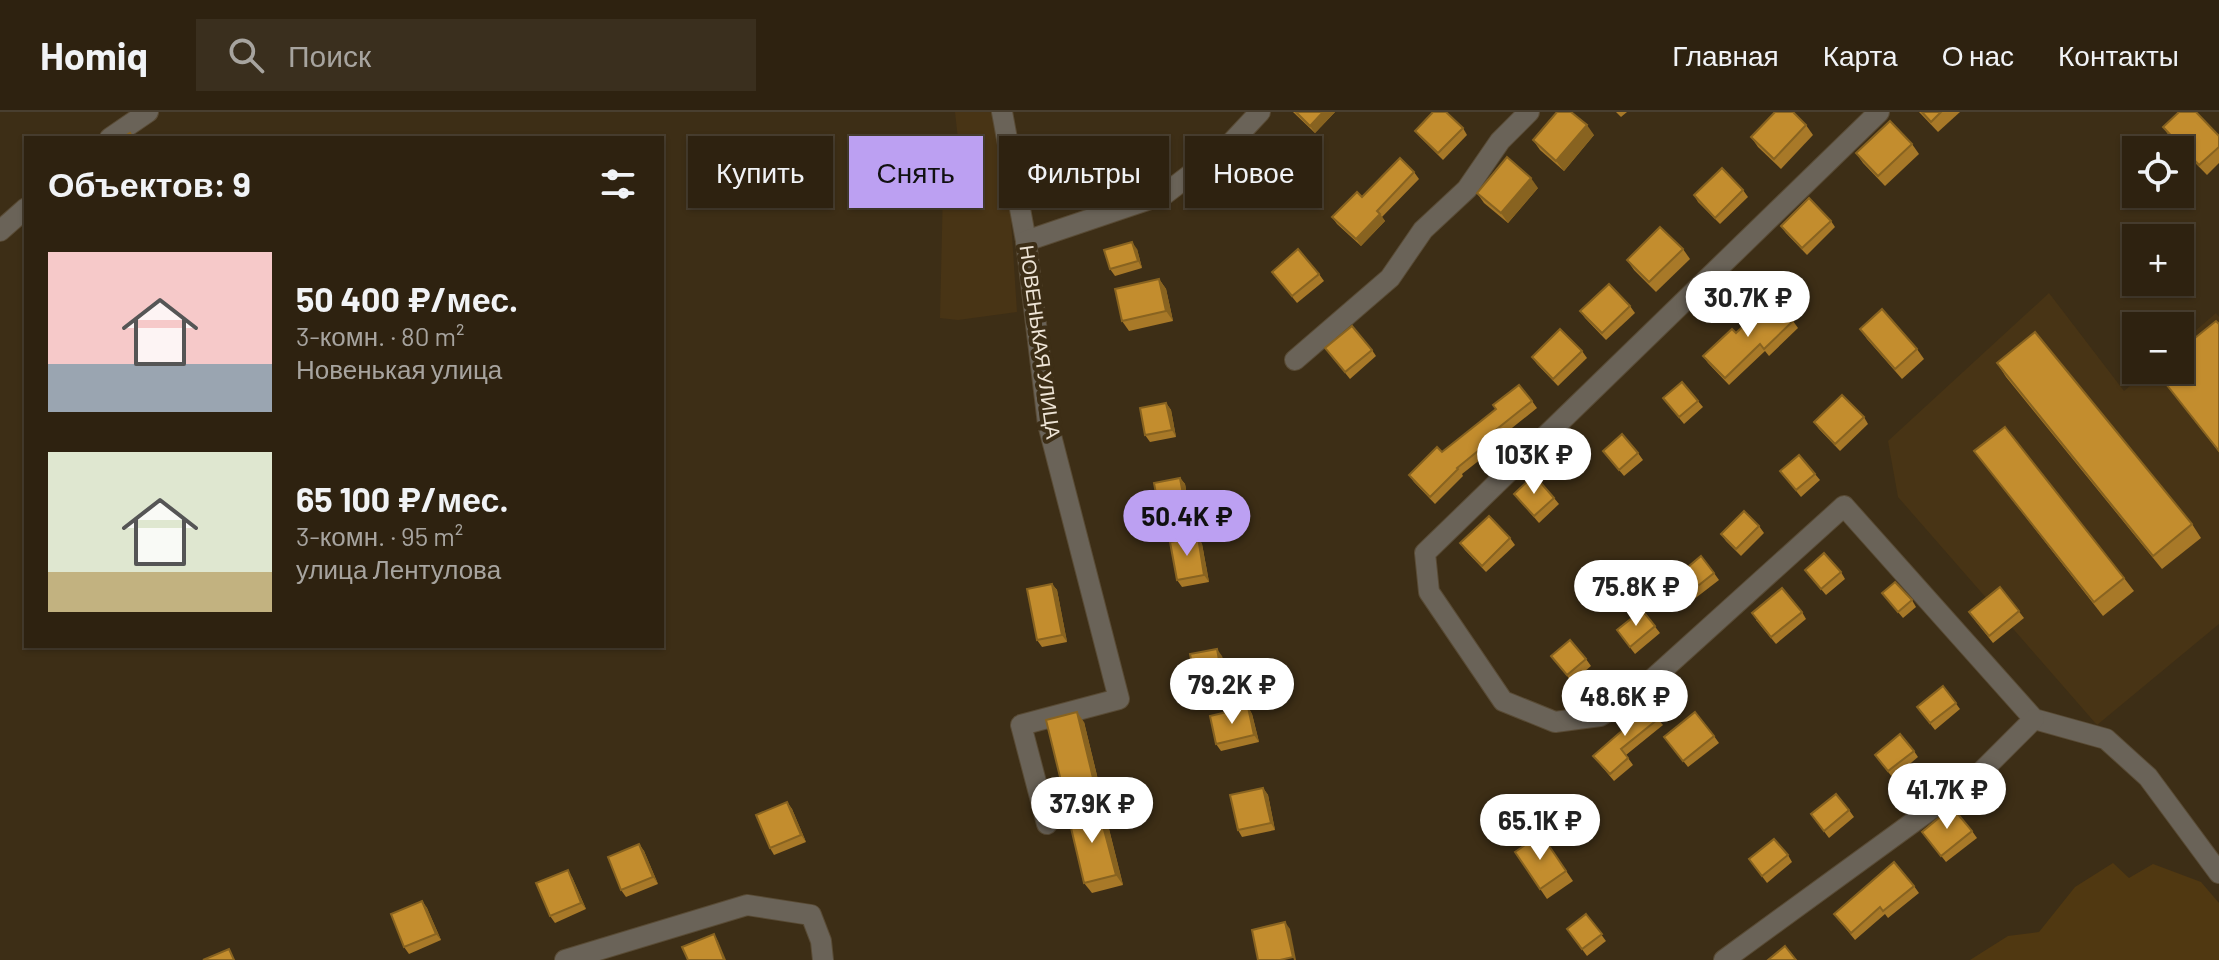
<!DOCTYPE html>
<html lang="ru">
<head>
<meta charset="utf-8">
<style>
	:root { --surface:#2e2210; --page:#3a2f1e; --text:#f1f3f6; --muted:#a7a49f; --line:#493f30; --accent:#bca0f2 }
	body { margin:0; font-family:Barlow,sans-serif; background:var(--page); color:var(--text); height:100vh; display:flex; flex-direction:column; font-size:30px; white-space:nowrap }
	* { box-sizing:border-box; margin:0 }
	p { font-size:26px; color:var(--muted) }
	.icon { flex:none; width:44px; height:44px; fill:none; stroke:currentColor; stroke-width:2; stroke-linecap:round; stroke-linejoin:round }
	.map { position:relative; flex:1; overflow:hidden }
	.drawer { position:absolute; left:24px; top:24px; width:640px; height:512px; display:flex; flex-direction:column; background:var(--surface); border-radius:0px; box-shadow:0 2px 6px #0004,0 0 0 2px var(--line) }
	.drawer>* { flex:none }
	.top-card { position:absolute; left:688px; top:24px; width:760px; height:72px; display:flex; gap:16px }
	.fabs { position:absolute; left:2122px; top:24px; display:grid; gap:16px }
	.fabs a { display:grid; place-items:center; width:72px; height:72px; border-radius:0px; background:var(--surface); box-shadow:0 2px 6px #0004,0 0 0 2px var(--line); font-size:40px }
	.price { position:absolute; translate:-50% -68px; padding:0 18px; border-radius:28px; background:#fff; color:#222; font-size:26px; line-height:52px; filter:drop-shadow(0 2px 4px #0008) }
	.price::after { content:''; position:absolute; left:50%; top:48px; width:24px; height:18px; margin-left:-12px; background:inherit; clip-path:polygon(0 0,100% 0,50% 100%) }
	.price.current { background:var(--accent); color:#111 }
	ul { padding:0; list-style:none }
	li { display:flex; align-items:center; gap:24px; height:200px; padding:0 24px }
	li span { display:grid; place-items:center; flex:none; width:224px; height:160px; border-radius:0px; color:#555 }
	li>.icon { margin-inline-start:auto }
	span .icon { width:96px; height:96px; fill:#fffc; stroke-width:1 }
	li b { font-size:34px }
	h2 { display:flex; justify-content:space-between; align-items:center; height:96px; padding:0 24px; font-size:34px }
	.tag { padding:0 28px; border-radius:0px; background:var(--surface); box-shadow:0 2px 6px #0004,0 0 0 2px var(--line); font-size:28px; line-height:72px }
	.tag.current { background:var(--accent); color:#111 }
	header { display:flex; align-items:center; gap:48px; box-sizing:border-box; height:112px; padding:0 40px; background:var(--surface); border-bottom:2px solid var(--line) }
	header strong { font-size:38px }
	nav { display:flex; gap:44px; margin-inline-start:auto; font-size:28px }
	.search { width:560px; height:72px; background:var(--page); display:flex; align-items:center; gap:20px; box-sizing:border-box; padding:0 28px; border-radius:0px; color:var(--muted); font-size:30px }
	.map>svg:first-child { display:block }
	.built { fill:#483415 }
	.green { fill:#503811 }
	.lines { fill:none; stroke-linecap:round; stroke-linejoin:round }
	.minor-casing { stroke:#594b35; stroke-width:22 }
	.minor { stroke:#6a6358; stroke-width:20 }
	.wall { fill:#a87928 }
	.shaded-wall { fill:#886320 }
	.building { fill:#c38d2e; stroke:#886320; stroke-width:2 }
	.labels { text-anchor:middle; stroke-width:8; stroke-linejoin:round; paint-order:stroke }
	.street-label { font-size:20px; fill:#eee4d6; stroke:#3d2e16 }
</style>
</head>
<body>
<header>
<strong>Homiq</strong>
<div class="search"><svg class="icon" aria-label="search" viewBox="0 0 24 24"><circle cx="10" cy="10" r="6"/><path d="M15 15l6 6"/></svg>Поиск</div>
<nav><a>Главная</a><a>Карта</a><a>О нас</a><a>Контакты</a></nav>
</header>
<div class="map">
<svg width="2219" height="848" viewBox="0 0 2219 848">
	<rect width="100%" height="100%" fill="#3d2e16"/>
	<g class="built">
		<path d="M955,0H1004L1017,200L958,208L940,206L943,76L963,72Z"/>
		<path d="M2049,181L2124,279L2149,258H2180V232L2216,201L2219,205V512L2097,613L1898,385L1888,329Z"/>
	</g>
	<path class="green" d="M2113,751L2129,766L2153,752L2201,770L2219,791V848H1970L2008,824L2039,820L2075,775Z"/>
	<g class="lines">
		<g class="minor-casing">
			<g id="minor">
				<path d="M1002,0L1026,129L1048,312L1119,587L1021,613L1047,712"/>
				<path d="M1879,0L1425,441L1429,480L1503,589L1555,610L1600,604L1636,582L1844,394L2034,607L2106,627L2148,665L2219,761"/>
				<path d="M110,26L148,0"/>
				<path d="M0,119L26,96"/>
				<path d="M1026,129L1165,82L1230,32L1260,0"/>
				<path d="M1295,248L1390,166L1423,118L1467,77L1500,29L1529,0"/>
				<path d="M565,848L747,793L811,803L821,829L823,848"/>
				<path d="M1724,848L1978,663L2034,607"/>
			</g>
		</g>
		<use href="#minor" class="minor"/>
	</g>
	<g class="wall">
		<path d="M1293,0H1335L1315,21Z"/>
		<path d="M1616,0H1627L1621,5Z"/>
		<path d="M1919,0H1960L1938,20Z"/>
		<path d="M1806,13L1813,23L1781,57L1758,35L1751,25Z"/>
		<path d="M2163,15L2219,24V51L2207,63L2170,25Z"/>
		<path d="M1463,16L1467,23L1443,48L1420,25L1415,19Z"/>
		<path d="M1594,23L1564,59L1540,38L1533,28Z"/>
		<path d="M1105,31L1120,60L1089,76L1084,69Z"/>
		<path d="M1912,32L1919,42L1885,74L1863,51L1856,41Z"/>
		<path d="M1414,60L1419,67L1382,105L1385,109L1361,134L1337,112L1332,105L1362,85Z"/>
		<path d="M1538,76L1508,111L1484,91L1477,81Z"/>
		<path d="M1743,78L1748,85L1720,112L1698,90L1694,83Z"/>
		<path d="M1831,109L1835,115L1807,143L1786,121L1781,114Z"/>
		<path d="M1137,137L1142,156L1115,164L1110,157Z"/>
		<path d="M1683,137L1690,147L1656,180L1634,158L1627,148Z"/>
		<path d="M1272,160L1319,162L1324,169L1297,191Z"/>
		<path d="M1159,167L1166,177L1173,209L1129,219L1122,209Z"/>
		<path d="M1630,194L1635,201L1606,228L1585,206L1580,199Z"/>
		<path d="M1793,209L1798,216L1769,244L1765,239L1729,273L1708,251L1703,244L1736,221Z"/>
		<path d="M2219,212V340L2155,258Z"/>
		<path d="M1860,217L1917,237L1924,247L1902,267L1867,227Z"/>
		<path d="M1325,236L1372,238L1376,244L1350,267Z"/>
		<path d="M1582,239L1587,246L1558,274L1537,252L1532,245Z"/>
		<path d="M1997,251L2192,412L2201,426L2162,457L2006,265Z"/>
		<path d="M1663,286L1698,289L1703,295L1684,312Z"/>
		<path d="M1532,289L1537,296L1497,328L1500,332L1462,362L1463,364L1435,392L1414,370L1409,363L1442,340Z"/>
		<path d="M1166,291L1171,298L1176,325L1150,330L1145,323Z"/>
		<path d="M1864,305L1868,312L1840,339L1819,317L1814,310Z"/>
		<path d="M1603,339L1638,341L1643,348L1624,364Z"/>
		<path d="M1974,339L2124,466L2134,479L2103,504Z"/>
		<path d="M1780,359L1815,362L1820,368L1801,385Z"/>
		<path d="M1180,366L1185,372L1190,400L1164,405L1159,398Z"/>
		<path d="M1514,382L1554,386L1559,392L1539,411Z"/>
		<path d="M1759,414L1764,421L1741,444L1726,429L1721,422Z"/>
		<path d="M1198,425L1202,432L1209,470L1182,475L1177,468Z"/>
		<path d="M1510,426L1515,433L1486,460L1465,438L1460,431Z"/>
		<path d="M1805,458L1841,460L1845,467L1826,483Z"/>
		<path d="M1714,461L1719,468L1693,488L1680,472Z"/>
		<path d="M1052,472L1057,478L1067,530L1042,535L1037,528Z"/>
		<path d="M2000,475L2024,506L1993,531L1974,507Z"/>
		<path d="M1882,481L1912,488L1916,495L1903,506Z"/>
		<path d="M1642,498L1660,521L1635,542L1622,525Z"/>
		<path d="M1802,500L1806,507L1776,532L1756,508Z"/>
		<path d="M1222,544L1227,571L1200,576L1195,569Z"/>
		<path d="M1551,544L1586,547L1591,554L1572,570Z"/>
		<path d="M1943,574L1960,597L1935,618L1917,595Z"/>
		<path d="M1248,595L1252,602L1259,630L1221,639L1216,632Z"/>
		<path d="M1658,607L1663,613L1626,643L1633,653L1614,669L1593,644Z"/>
		<path d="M1084,610L1100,676L1069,684L1062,673Z"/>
		<path d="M1714,624L1719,631L1688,655L1669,631Z"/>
		<path d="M1914,639L1918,645L1893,666L1880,650Z"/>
		<path d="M1263,676L1268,683L1275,718L1242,725L1238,718Z"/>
		<path d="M787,690L792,697L806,730L774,743L770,736Z"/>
		<path d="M1849,698L1854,705L1829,726L1811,702Z"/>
		<path d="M1106,705L1123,773L1092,781L1084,771Z"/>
		<path d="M1972,719L1977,726L1946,750L1927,726Z"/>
		<path d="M1541,722L1573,769L1547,787L1515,740Z"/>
		<path d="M639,732L644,739L658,772L626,785L621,778Z"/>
		<path d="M1788,743L1792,750L1767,771L1749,747Z"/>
		<path d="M572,765L586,797L555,811L550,804Z"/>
		<path d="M1914,774L1919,781L1888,806L1885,802L1855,828L1834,802Z"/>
		<path d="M422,789L427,796L441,828L409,842L404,835Z"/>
		<path d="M1586,802L1606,829L1587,844L1567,817Z"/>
	</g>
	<g class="shaded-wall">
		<path d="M1323,0H1335L1315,21L1310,14Z"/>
		<path d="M1587,13L1594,23L1564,59L1556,49Z"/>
		<path d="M1100,24L1105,31L1120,60L1115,53Z"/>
		<path d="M1531,66L1538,76L1508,111L1501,101Z"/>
		<path d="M1380,102L1385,109L1361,134L1356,127Z"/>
		<path d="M1132,130L1137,137L1142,156L1138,149Z"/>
		<path d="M1159,167L1166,177L1173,209L1166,199Z"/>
		<path d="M1166,291L1171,298L1176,325L1172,318Z"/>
		<path d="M1180,366L1185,372L1190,400L1185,393Z"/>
		<path d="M1198,425L1202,432L1209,470L1204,463Z"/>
		<path d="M1052,472L1057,478L1067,530L1062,523Z"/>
		<path d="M1217,537L1222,544L1227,571L1222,564Z"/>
		<path d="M1248,595L1252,602L1259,630L1254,623Z"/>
		<path d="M1077,600L1084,610L1100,676L1093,666Z"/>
		<path d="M1263,676L1268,683L1275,718L1271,711Z"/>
		<path d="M787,690L792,697L806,730L801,723Z"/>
		<path d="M1098,695L1106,705L1123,773L1116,763Z"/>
		<path d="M639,732L644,739L658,772L653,765Z"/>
		<path d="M568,758L572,765L586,797L581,791Z"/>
		<path d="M422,789L427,796L441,828L436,822Z"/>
		<path d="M1285,810L1290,817L1296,848H1294L1293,845Z"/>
		<path d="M714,822L718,829L726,848H724Z"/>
	</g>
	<g class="building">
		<path d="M1296,0H1323L1310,14Z"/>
		<path d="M1433,0H1446L1463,16L1438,41L1415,19Z"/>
		<path d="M1557,0H1571L1587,13L1556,49L1533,28Z"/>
		<path d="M1775,0H1793L1806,13L1774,47L1751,25Z"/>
		<path d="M1922,0H1941L1931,10Z"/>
		<path d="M2179,0H2196L2219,24V35L2199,53L2163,15Z"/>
		<path d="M1890,9L1912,32L1878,64L1856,41Z"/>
		<path d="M130,21L133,26H122Z"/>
		<path d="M1100,24L1115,53L1084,69L1069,40Z"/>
		<path d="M1507,45L1531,66L1501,101L1477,81Z"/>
		<path d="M1400,46L1414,60L1377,99L1380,102L1356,127L1332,105L1357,80L1362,85Z"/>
		<path d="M1722,56L1743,78L1715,106L1694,83Z"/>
		<path d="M1809,86L1831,109L1802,136L1781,114Z"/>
		<path d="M1660,115L1683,137L1649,170L1627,148Z"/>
		<path d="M1132,130L1138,149L1110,157L1104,138Z"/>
		<path d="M1298,137L1319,162L1292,184L1272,160Z"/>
		<path d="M1159,167L1166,199L1122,209L1115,177Z"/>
		<path d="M1609,172L1630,194L1602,221L1580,199Z"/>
		<path d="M1771,187L1793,209L1764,237L1760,232L1725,266L1703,244L1732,217L1736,221Z"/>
		<path d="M1882,197L1917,237L1895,257L1860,217Z"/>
		<path d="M2216,209L2219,212V339L2155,258H2180V238Z"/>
		<path d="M1352,214L1372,238L1345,260L1325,236Z"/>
		<path d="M1560,217L1582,239L1553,267L1532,245Z"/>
		<path d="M2035,220L2192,412L2153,444L1997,251Z"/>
		<path d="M1682,270L1698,289L1679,305L1663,286Z"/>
		<path d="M1519,273L1532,289L1492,321L1495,325L1457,356L1458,357L1430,385L1409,363L1437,335L1442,340L1496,297L1493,293Z"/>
		<path d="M1842,283L1864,305L1835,332L1814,310Z"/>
		<path d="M1166,291L1172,318L1145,323L1140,296Z"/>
		<path d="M2005,315L2124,466L2094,490L1974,339Z"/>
		<path d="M1622,322L1638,341L1619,358L1603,339Z"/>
		<path d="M1799,343L1815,362L1796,378L1780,359Z"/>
		<path d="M1534,363L1554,386L1534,404L1514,382Z"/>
		<path d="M1180,366L1185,393L1159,398L1154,371Z"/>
		<path d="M1744,399L1759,414L1736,437L1721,422Z"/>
		<path d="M1489,404L1510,426L1482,454L1460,431Z"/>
		<path d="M1198,425L1204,463L1177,468L1170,430Z"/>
		<path d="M1824,441L1841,460L1821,477L1805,458Z"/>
		<path d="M1701,444L1714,461L1689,481L1676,465Z"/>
		<path d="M1895,470L1912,488L1898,500L1882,481Z"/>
		<path d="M1052,472L1062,523L1037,528L1027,477Z"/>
		<path d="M2000,475L2019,499L1989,524L1969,500Z"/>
		<path d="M1782,476L1802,500L1771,525L1752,501Z"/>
		<path d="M1642,498L1655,514L1630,535L1617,518Z"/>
		<path d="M1570,528L1586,547L1567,563L1551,544Z"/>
		<path d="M1217,537L1222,564L1195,569L1190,542Z"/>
		<path d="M1943,574L1956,591L1930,611L1917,595Z"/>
		<path d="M1645,590L1658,607L1621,637L1628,646L1610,662L1593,644L1624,617L1619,611Z"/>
		<path d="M1248,595L1254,623L1216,632L1210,604Z"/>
		<path d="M1077,600L1093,666L1062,673L1046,608Z"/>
		<path d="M1695,600L1714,624L1683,649L1664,625Z"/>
		<path d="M1900,622L1914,639L1888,659L1875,643Z"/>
		<path d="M1263,676L1271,711L1238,718L1230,683Z"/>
		<path d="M1836,682L1849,698L1824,719L1811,702Z"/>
		<path d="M787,690L801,723L770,736L756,703Z"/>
		<path d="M1098,695L1116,763L1084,771L1068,703Z"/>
		<path d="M1952,695L1972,719L1941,744L1922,720Z"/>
		<path d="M1541,722L1566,759L1540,777L1515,740Z"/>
		<path d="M1774,727L1788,743L1762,764L1749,747Z"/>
		<path d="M639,732L653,765L621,778L608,745Z"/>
		<path d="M1894,750L1914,774L1883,799L1880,795L1851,821L1834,802Z"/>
		<path d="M568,758L581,791L550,804L536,771Z"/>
		<path d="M422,789L436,822L404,835L391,802Z"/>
		<path d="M1586,802L1602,822L1582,837L1567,817Z"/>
		<path d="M1285,810L1293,845L1280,848H1258L1252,818Z"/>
		<path d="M714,822L724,848H688L682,835Z"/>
		<path d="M1785,834L1796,848H1768Z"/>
		<path d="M229,837L234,848H203Z"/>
	</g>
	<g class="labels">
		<g class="street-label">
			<text transform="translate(1040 230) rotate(82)" y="7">НОВЕНЬКАЯ УЛИЦА</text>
		</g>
	</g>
</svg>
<div class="fabs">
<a><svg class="icon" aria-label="locate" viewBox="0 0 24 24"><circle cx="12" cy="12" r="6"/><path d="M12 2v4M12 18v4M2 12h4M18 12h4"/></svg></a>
<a>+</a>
<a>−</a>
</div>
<b class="price" style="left:1748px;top:227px">30.7K ₽</b>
<b class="price" style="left:1534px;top:384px">103K ₽</b>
<b class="price current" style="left:1187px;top:446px">50.4K ₽</b>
<b class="price" style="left:1636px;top:516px">75.8K ₽</b>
<b class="price" style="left:1232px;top:614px">79.2K ₽</b>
<b class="price" style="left:1625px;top:626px">48.6K ₽</b>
<b class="price" style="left:1947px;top:719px">41.7K ₽</b>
<b class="price" style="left:1092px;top:733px">37.9K ₽</b>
<b class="price" style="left:1540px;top:750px">65.1K ₽</b>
<div class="top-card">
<a class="tag">Купить</a>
<a class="tag current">Снять</a>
<a class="tag">Фильтры</a>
<a class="tag">Новое</a>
</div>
<section class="drawer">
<h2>Объектов: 9<svg class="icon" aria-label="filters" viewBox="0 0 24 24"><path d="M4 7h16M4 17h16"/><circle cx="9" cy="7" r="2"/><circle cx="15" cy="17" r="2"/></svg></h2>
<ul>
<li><span style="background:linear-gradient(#f6c9c9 70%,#9aa5b1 0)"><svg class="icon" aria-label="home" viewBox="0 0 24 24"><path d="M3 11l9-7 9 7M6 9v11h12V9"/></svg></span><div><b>50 400 ₽/мес.</b><p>3-комн. · 80 m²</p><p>Новенькая улица</p></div></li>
<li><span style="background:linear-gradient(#dfe7d0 75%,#c2b280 0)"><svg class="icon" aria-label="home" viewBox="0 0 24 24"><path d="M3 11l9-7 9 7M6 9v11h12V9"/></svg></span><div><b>65 100 ₽/мес.</b><p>3-комн. · 95 m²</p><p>улица Лентулова</p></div></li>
</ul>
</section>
</div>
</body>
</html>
